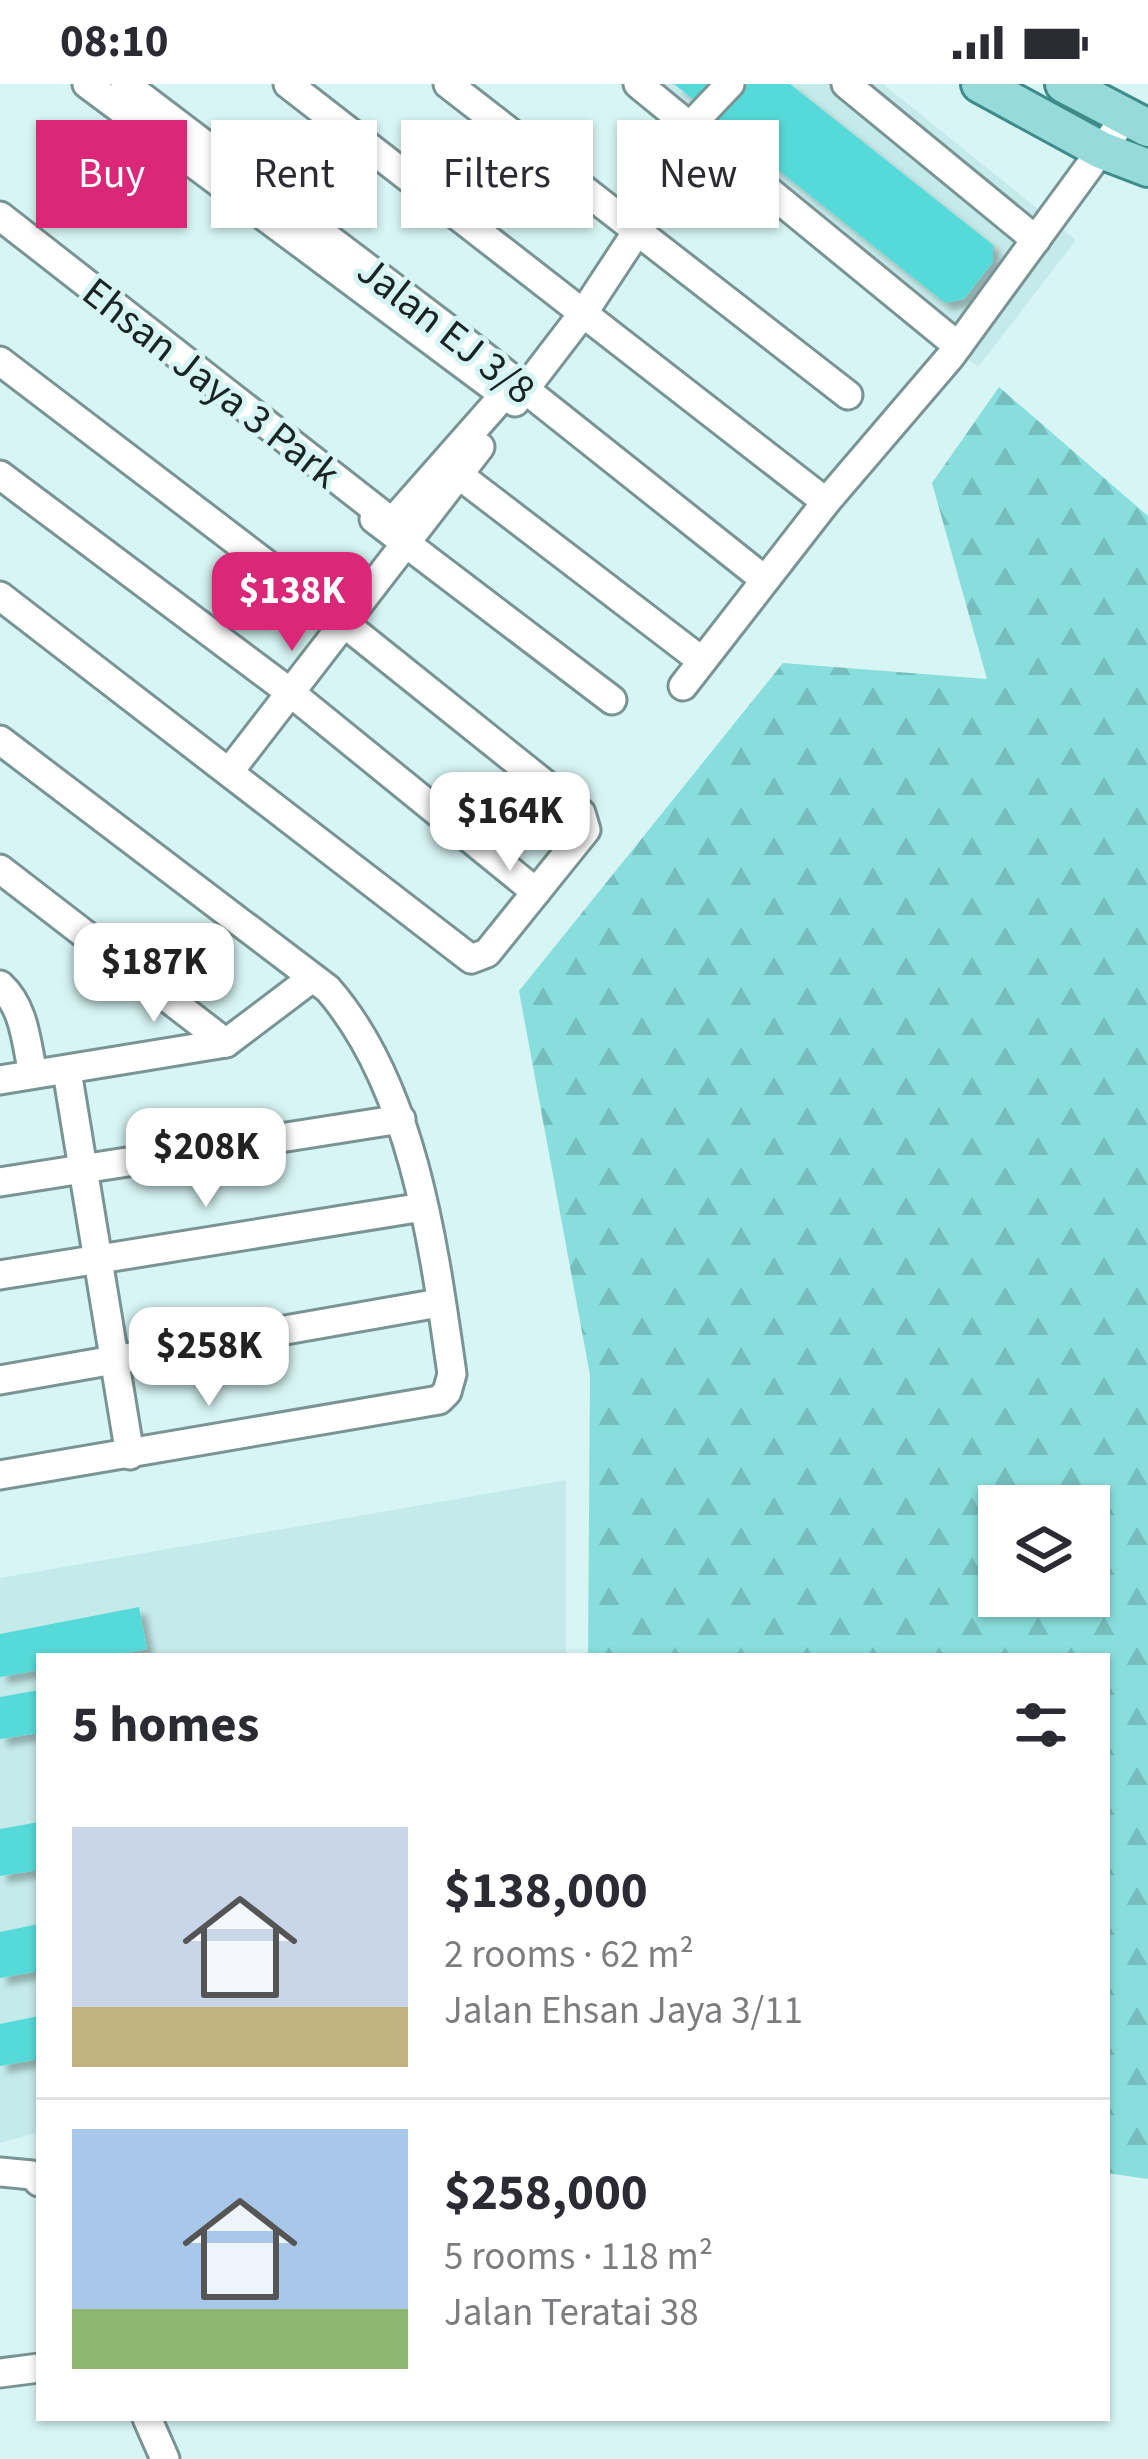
<!DOCTYPE html>
<html lang="en">
<head>
<meta charset="utf-8">
<style>
	:root { --surface:#fff; --page:#f7f7f7; --text:#2b2b33; --muted:#7c7c81; --line:#e1e1e2; --accent:#db2777 }
	body { margin:0; font-family:"Source Sans 3",sans-serif; background:var(--page); color:var(--text); height:100vh; display:flex; flex-direction:column; font-size:45px; white-space:nowrap }
	* { box-sizing:border-box; margin:0 }
	p { font-size:39px; color:var(--muted) }
	.icon { flex:none; width:66px; height:66px; fill:none; stroke:currentColor; stroke-width:2; stroke-linecap:round; stroke-linejoin:round }
	.map { position:relative; flex:1; overflow:hidden }
	.drawer { position:absolute; left:36px; top:1569px; width:1074px; height:768px; display:flex; flex-direction:column; background:var(--surface); border-radius:0px; box-shadow:0 3px 9px #0004 }
	.drawer>* { flex:none }
	.banner { position:absolute; left:36px; top:36px; width:1077px; height:108px; display:flex; gap:24px }
	.tools { position:absolute; left:978px; top:1401px; display:grid; gap:24px }
	.tools a { display:grid; place-items:center; width:132px; height:132px; border-radius:0px; background:var(--surface); box-shadow:0 3px 9px #0004; font-size:60px }
	.price { position:absolute; translate:-50% -102px; padding:0 27px; border-radius:24px; background:#fff; color:#222; font-size:39px; line-height:78px; filter:drop-shadow(0 3px 6px #0008) }
	.price::after { content:''; position:absolute; left:50%; top:72px; width:36px; height:27px; margin-left:-18px; background:inherit; clip-path:polygon(0 0,100% 0,50% 100%) }
	.price.on { background:var(--accent); color:#fff }
	ul { padding:0; list-style:none }
	li { display:flex; align-items:center; gap:36px; height:300px; padding:0 36px }
	li+li { border-top:3px solid var(--line) }
	li span { display:grid; place-items:center; flex:none; width:336px; height:240px; border-radius:0px; color:#555 }
	li>.icon { margin-inline-start:auto }
	span .icon { width:144px; height:144px; fill:#fffc; stroke-width:1 }
	li b { font-size:51px }
	h2 { display:flex; justify-content:space-between; align-items:center; height:144px; padding:0 36px; font-size:51px }
	.tag { padding:0 42px; border-radius:0px; background:var(--surface); box-shadow:0 3px 9px #0004; font-size:42px; line-height:108px }
	.tag.on { background:var(--accent); color:#fff }
	.status { display:flex; justify-content:space-between; align-items:center; height:84px; padding:0 60px; background:var(--surface); direction:ltr }
	.status svg { height:33px; fill:currentColor }
	.map>svg:first-child { display:block }
	.built { fill:#c4eae9 }
	.forest { fill:url(#forest-firs); fill-rule:evenodd }
	.building { fill:#57dad9; filter:url(#shadow) }
	.lines { fill:none; stroke-linecap:round; stroke-linejoin:round }
	.minor-casing { stroke:#799493; stroke-width:33 }
	.major-casing { stroke:#3d8b8a; stroke-width:42 }
	.minor { stroke:#fff; stroke-width:27 }
	.major { stroke:#97dada; stroke-width:36 }
	.labels { text-anchor:middle; stroke-width:10; stroke-linejoin:round; paint-order:stroke }
	.street-label { font-size:42px; fill:#192424; stroke:#d7f5f4 }
</style>
</head>
<body>
<div class="status"><b>08:10</b><svg viewBox="0 0 49 12"><path d="M0 12V9h3v3zM5 12V6h3v6zM10 12V3h3v9zM15 12V0h3v12zM26 1h20v11H26zM47 4h2v5h-2z"/></svg></div>
<div class="map">
<svg width="1148" height="2375" viewBox="0 0 1148 2375">
	<defs>
		<pattern id="forest-firs" width="22" height="20" patternUnits="userSpaceOnUse" patternTransform="scale(3)"><rect width="22" height="20" fill="#88dedc"/><path d="M5 1l3.5 6h-7zM16 11l3.5 6h-7z" fill="#75bebd"/></pattern>
		<filter id="shadow"><feDropShadow dx="7" dy="7" stdDeviation="3" flood-color="#0004"/></filter>
	</defs>
	<rect width="100%" height="100%" fill="#d7f5f4"/>
	<g class="built">
		<path d="M623,0H883L1076,156L978,283Z"/>
		<path d="M566,1396V1572H39V2048L0,2059V1494Z"/>
	</g>
	<path class="forest" d="M999,303L1148,432V2095L1107,2089V1572H588L590,1291L519,907L783,579L987,595L932,399ZM999,1422H1089V1512H999Z"/>
	<g class="building">
		<path d="M674,0H715L699,20Z"/>
		<path d="M741,0H790L993,161V178L964,215L945,219L713,34Z"/>
		<path d="M139,1523L147,1565L110,1572H39V1586L0,1593V1550Z"/>
		<path d="M39,1606V1649L0,1655V1613Z"/>
		<path d="M39,1738V1786L0,1792V1745Z"/>
		<path d="M39,1840V1887L0,1894V1848Z"/>
		<path d="M39,1932V1975L0,1982V1940Z"/>
	</g>
	<g class="lines">
		<g class="minor-casing">
			<g id="minor">
				<path d="M125,0L477,267L765,496"/>
				<path d="M288,0L826,418"/>
				<path d="M448,0L848,311"/>
				<path d="M638,0L958,262"/>
				<path d="M846,0L1036,156"/>
				<path d="M691,41L730,0"/>
				<path d="M0,132L392,438L504,311L87,0"/>
				<path d="M0,277L345,540L581,729L586,746L487,869L471,875L0,512"/>
				<path d="M515,318L584,228L638,146"/>
				<path d="M0,391L291,609L536,808"/>
				<path d="M459,391L702,577"/>
				<path d="M374,435L612,616"/>
				<path d="M683,602L826,418L950,273L1124,35"/>
				<path d="M0,656L328,905C414,1004 434,1164 452,1290L447,1308L439,1316L0,1391"/>
				<path d="M229,688L480,363"/>
				<path d="M0,785L226,959"/>
				<path d="M0,901C25,924 26,958 33,990"/>
				<path d="M67,987L130,1371"/>
				<path d="M0,996L226,959L312,894"/>
				<path d="M0,1098L401,1035"/>
				<path d="M0,1191L423,1123"/>
				<path d="M0,1296L439,1219"/>
				<path d="M0,2088L32,2091L39,2098"/>
				<path d="M0,2289L39,2284"/>
				<path d="M147,2334L165,2375"/>
			</g>
		</g>
		<g class="major-casing">
			<g id="major">
				<path d="M980,0L1101,66L1148,84"/>
				<path d="M1064,0L1148,44"/>
			</g>
		</g>
		<use href="#minor" class="minor"/>
		<use href="#major" class="major"/>
	</g>
	<g class="labels">
		<g class="street-label">
			<text transform="translate(447 245) rotate(38)" y="15">Jalan EJ 3/8</text>
			<text transform="translate(212 298) rotate(38)" y="15">Ehsan Jaya 3 Park</text>
		</g>
	</g>
</svg>
<div class="tools">
<a><svg class="icon" aria-label="layers" viewBox="0 0 24 24"><path d="M12 4l9 5-9 5-9-5zM3 14l9 5 9-5"/></svg></a>
</div>
<b class="price on" style="left:292px;top:570px">$138K</b>
<b class="price" style="left:510px;top:790px">$164K</b>
<b class="price" style="left:154px;top:941px">$187K</b>
<b class="price" style="left:206px;top:1126px">$208K</b>
<b class="price" style="left:209px;top:1325px">$258K</b>
<div class="banner">
<a class="tag on">Buy</a>
<a class="tag">Rent</a>
<a class="tag">Filters</a>
<a class="tag">New</a>
</div>
<section class="drawer">
<h2>5 homes<svg class="icon" aria-label="filters" viewBox="0 0 24 24"><path d="M4 7h16M4 17h16"/><circle cx="9" cy="7" r="2"/><circle cx="15" cy="17" r="2"/></svg></h2>
<ul>
<li><span style="background:linear-gradient(#c9d6e8 75%,#c2b280 0)"><svg class="icon" aria-label="home" viewBox="0 0 24 24"><path d="M3 11l9-7 9 7M6 9v11h12V9"/></svg></span><div><b>$138,000</b><p>2 rooms · 62 m²</p><p>Jalan Ehsan Jaya 3/11</p></div></li>
<li><span style="background:linear-gradient(#a9c7e8 75%,#8fb573 0)"><svg class="icon" aria-label="home" viewBox="0 0 24 24"><path d="M3 11l9-7 9 7M6 9v11h12V9"/></svg></span><div><b>$258,000</b><p>5 rooms · 118 m²</p><p>Jalan Teratai 38</p></div></li>
</ul>
</section>
</div>
</body>
</html>
